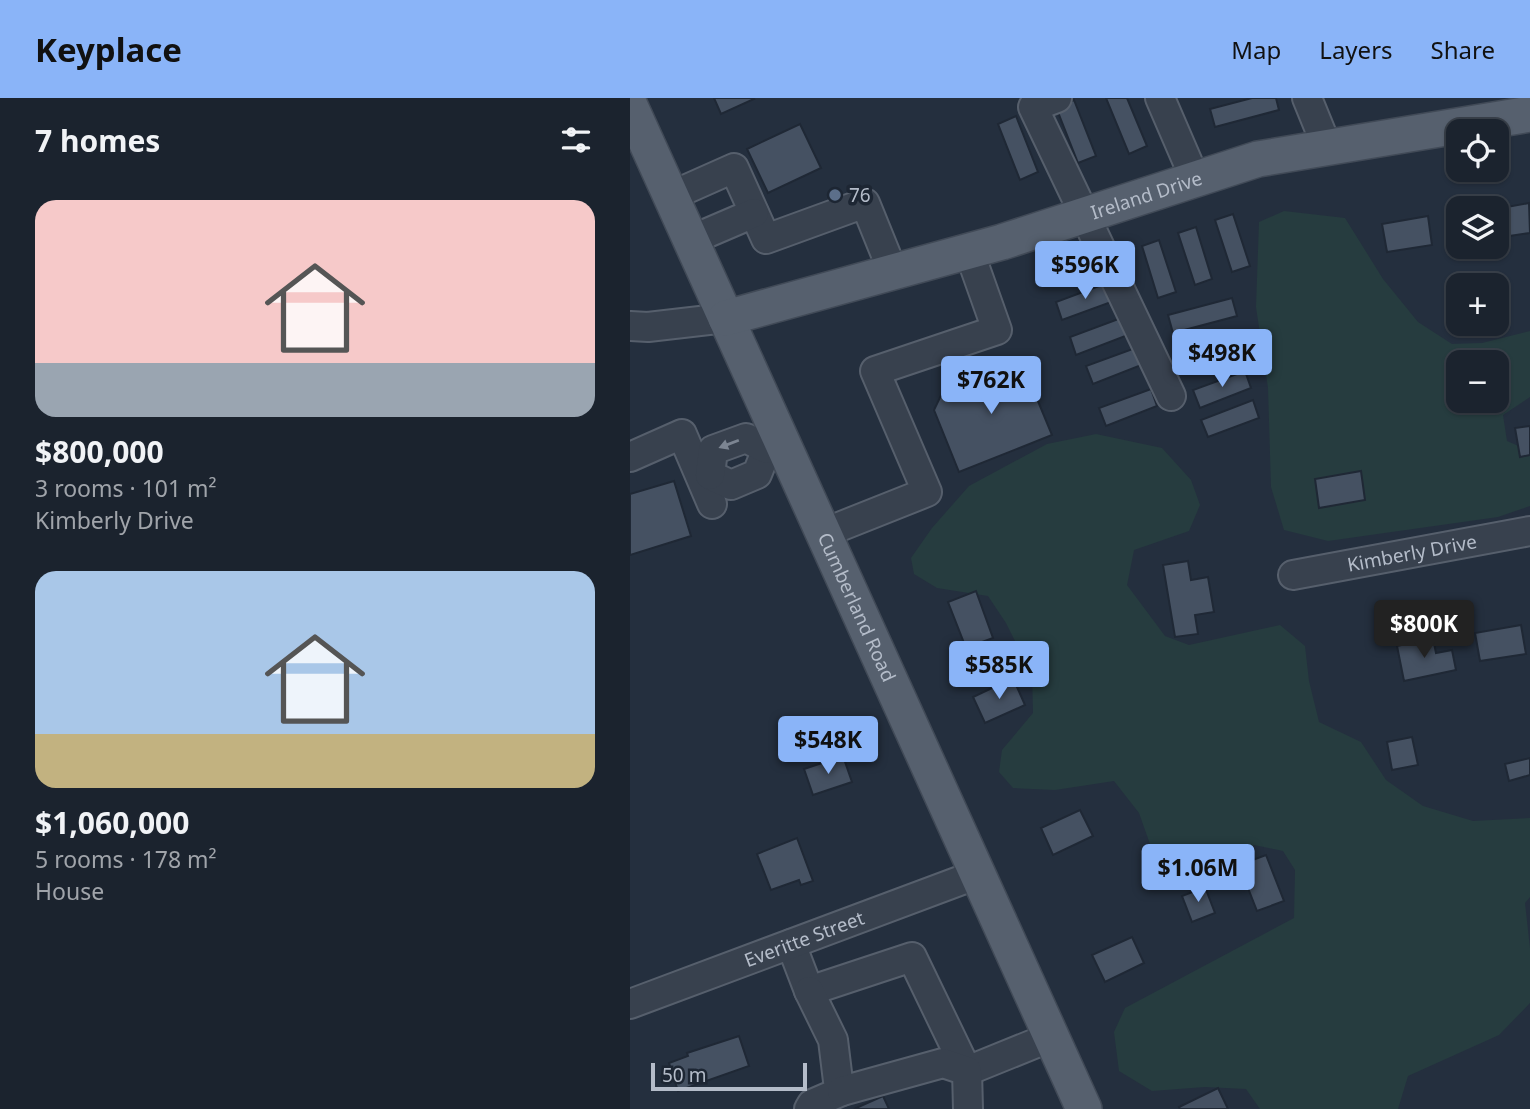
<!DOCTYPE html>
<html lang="en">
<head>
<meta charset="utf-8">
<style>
	:root { --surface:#1b232e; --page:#282f3a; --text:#f1f3f6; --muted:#a0a4aa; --line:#39404a; --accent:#8ab4f8 }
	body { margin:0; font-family:"Noto Sans",sans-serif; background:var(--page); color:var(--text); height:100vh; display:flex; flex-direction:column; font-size:26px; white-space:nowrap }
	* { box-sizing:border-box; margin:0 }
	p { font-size:23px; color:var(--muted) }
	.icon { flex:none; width:38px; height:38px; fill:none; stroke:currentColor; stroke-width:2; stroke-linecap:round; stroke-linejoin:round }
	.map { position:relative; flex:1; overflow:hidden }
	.details { display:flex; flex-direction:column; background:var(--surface); width:630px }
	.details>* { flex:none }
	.fabs { position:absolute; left:816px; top:21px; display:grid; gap:14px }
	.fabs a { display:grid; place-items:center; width:63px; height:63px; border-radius:14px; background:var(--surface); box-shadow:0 2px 5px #0004,0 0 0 2px var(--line); font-size:35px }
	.scale { position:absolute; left:21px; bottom:18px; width:156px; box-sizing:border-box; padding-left:7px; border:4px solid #b4bcc9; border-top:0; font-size:19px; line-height:24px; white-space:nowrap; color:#b4bcc9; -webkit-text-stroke:5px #1d2633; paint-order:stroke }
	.price { position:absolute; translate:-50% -60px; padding:0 16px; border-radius:7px; background:var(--accent); color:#111; font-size:23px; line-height:46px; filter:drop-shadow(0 2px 4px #0008) }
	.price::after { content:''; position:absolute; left:50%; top:42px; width:21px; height:16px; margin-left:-10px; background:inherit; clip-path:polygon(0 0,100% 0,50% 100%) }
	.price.selected { background:#222; color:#fff }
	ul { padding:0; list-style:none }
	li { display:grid; align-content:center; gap:14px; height:371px; padding:0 35px }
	li span { display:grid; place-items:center; height:217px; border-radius:21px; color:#555 }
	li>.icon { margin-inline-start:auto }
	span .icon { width:126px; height:126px; fill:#fffc; stroke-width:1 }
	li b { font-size:30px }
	h2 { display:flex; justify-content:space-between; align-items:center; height:84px; padding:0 35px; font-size:30px }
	header { display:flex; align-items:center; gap:42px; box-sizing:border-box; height:98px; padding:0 35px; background:var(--accent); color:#111 }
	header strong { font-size:33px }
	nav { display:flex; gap:38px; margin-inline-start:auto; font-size:24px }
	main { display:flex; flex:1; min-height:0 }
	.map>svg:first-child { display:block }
	.green { fill:#263c3f; fill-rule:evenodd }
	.building { fill:#455162; stroke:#1f2835; stroke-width:2 }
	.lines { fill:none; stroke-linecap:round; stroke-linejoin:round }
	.minor-casing { stroke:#565f6c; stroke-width:32 }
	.major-casing { stroke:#414a57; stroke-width:38 }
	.minor { stroke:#38414e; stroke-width:28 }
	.major { stroke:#56606e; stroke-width:35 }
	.oneway { fill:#7c8592 }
	.service-dot { fill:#5c6f8a; stroke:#1d2633; stroke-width:2.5 }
	.labels { text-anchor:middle; stroke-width:7; stroke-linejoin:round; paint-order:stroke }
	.poi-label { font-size:19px; fill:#b4bcc9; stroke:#1d2633; text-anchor:start }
	.street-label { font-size:19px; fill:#b4bcc9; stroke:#1d2633 }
</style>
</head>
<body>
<header>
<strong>Keyplace</strong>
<nav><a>Map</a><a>Layers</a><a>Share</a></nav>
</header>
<main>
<section class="details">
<h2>7 homes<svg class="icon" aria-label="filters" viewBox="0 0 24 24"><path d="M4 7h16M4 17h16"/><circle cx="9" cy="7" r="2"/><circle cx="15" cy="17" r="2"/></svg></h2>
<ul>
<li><span style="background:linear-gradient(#f6c9c9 75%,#9aa5b1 0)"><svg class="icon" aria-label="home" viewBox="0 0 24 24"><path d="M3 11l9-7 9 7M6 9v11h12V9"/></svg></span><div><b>$800,000</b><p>3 rooms · 101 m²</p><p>Kimberly Drive</p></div></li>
<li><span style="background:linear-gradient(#a9c7e8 75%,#c2b280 0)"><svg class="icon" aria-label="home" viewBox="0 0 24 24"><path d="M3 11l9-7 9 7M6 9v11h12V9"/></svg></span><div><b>$1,060,000</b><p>5 rooms · 178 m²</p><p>House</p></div></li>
</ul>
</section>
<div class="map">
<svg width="900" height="1011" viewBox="0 0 900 1011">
	<rect width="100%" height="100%" fill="#242f3e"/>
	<g class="green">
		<path d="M654,113L715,120L753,181L788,224L822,246L852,245L900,233V299L873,317L877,343L900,353V408L868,419L698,443L654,432L641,389L638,290L626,209L629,124ZM828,264H866V303H828Z"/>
		<path d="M466,336L532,350L561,382L570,407L559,433L504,452L497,487L535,538L559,547L650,527L675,548L679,583L689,624L731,644L756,682L793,708L843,723L900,720V799L895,805L900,850V905L869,937L778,978L768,1011H630L616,991L575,989L522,993L489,973L484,934L495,910L664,820L665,772L653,753L624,747L575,769L526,763L509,715L484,683L425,692L383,690L369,674L372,652L403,615L402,577L376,525L358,498L307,490L284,476L281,460L302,430L339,388L417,346Z"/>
	</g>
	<g class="building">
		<path d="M84,0H123L124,1L91,16Z"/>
		<path d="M476,0H497L517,48L499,56Z"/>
		<path d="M622,0H646L649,12L585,29L580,11Z"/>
		<path d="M444,2L466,58L448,65L426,9Z"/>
		<path d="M386,18L408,74L390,82L368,26Z"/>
		<path d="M170,26L191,70L138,95L117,51Z"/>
		<path d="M899,105L900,135L866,140V111Z"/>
		<path d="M603,116L620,168L602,174L585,122Z"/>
		<path d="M798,118L802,147L757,154L752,126Z"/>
		<path d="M566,129L582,181L565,187L548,135Z"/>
		<path d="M529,142L546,194L528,200L512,148Z"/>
		<path d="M477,185L484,203L432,222L426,204Z"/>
		<path d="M602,200L607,218L543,235L538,217Z"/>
		<path d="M491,220L498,237L446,257L440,239Z"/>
		<path d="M601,234L607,252L556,271L549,253Z"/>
		<path d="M508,249L514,266L463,286L456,268Z"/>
		<path d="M391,262L422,337L329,374L304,312L313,293Z"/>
		<path d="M615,273L621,290L570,310L563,292Z"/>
		<path d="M521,291L527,308L476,328L469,310Z"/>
		<path d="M623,302L629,320L578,339L571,322Z"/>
		<path d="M900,328V357L890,359L885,330Z"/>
		<path d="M731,373L735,402L689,410L685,381Z"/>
		<path d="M44,383L61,438L0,457V396Z"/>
		<path d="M558,463L561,482L578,479L584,514L565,517L568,536L545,539L533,467Z"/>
		<path d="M346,493L363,540L336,550L318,504Z"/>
		<path d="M891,527L896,556L850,563L845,535Z"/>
		<path d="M803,540L806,555L822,552L826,572L774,583L767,548Z"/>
		<path d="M383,580L395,607L355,625L343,599Z"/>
		<path d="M782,639L788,667L762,672L757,644Z"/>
		<path d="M213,658L222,684L183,697L174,671Z"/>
		<path d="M900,660V677L879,683L875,666Z"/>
		<path d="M450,712L463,738L423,757L411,730Z"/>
		<path d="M167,740L183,783L171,787L169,782L141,792L127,756Z"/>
		<path d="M636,757L654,803L627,813L609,767Z"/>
		<path d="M575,789L585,815L562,824L552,798Z"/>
		<path d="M502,839L514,865L475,884L462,857Z"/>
		<path d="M109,938L119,968L48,993L39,965L58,958L57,955Z"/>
		<path d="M588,990L598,1011H550L549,1009Z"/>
		<path d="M253,998L259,1011H224Z"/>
	</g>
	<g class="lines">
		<g class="minor-casing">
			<g id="minor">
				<path d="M427,0L403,9L541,298"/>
				<path d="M530,0L565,81"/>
				<path d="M677,0L697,49"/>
				<path d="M41,98L104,70L136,141L235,105L263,174"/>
				<path d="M61,142L124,115"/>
				<path d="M0,228L18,229L96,220"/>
				<path d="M0,359L52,336L82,406"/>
				<path d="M80,377L101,387L127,376L137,351L152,343"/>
				<path d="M80,377L83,352L116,340L137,351"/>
				<path d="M194,435L297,394L245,273L367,232L339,153"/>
				<path id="s1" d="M663,477L900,433"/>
				<path d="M161,846L179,893L282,859L337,973L421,939"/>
				<path d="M179,893L203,942L208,983L212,993L182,1006L179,1011"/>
				<path id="s2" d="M0,906L348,776"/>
				<path d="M212,993L313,965L337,973L338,1011"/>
			</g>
		</g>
		<g class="major-casing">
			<g id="major">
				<path id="s3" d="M0,8L454,1011"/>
				<path id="s4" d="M96,220L372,144L628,61L900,16"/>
			</g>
		</g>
		<use href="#minor" class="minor"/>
		<use href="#major" class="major"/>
	</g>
	<defs><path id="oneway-solid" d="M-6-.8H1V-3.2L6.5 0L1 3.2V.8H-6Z" transform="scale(1.75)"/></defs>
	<use class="oneway" href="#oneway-solid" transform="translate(99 346) rotate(159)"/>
	<circle class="service-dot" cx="205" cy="97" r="7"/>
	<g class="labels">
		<g class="poi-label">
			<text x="219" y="104">76</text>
		</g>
		<g class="street-label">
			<text dy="7" stroke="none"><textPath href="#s4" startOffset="438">Ireland Drive</textPath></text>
			<text dy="7" stroke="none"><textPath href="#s1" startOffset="121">Kimberly Drive</textPath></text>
			<text dy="7" stroke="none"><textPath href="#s3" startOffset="550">Cumberland Road</textPath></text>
			<text dy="7" stroke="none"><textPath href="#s2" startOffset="186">Everitte Street</textPath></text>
		</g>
	</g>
</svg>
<div class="fabs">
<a><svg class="icon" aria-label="locate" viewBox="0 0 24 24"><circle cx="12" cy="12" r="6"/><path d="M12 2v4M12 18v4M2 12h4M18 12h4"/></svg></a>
<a><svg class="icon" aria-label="layers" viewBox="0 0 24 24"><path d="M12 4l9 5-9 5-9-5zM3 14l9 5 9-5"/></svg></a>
<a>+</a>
<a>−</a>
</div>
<div class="scale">50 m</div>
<b class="price" style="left:455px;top:203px">$596K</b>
<b class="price" style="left:592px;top:291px">$498K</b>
<b class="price" style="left:361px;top:318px">$762K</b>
<b class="price selected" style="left:794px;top:562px">$800K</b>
<b class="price" style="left:369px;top:603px">$585K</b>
<b class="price" style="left:198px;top:678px">$548K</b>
<b class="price" style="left:568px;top:806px">$1.06M</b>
</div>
</main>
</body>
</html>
